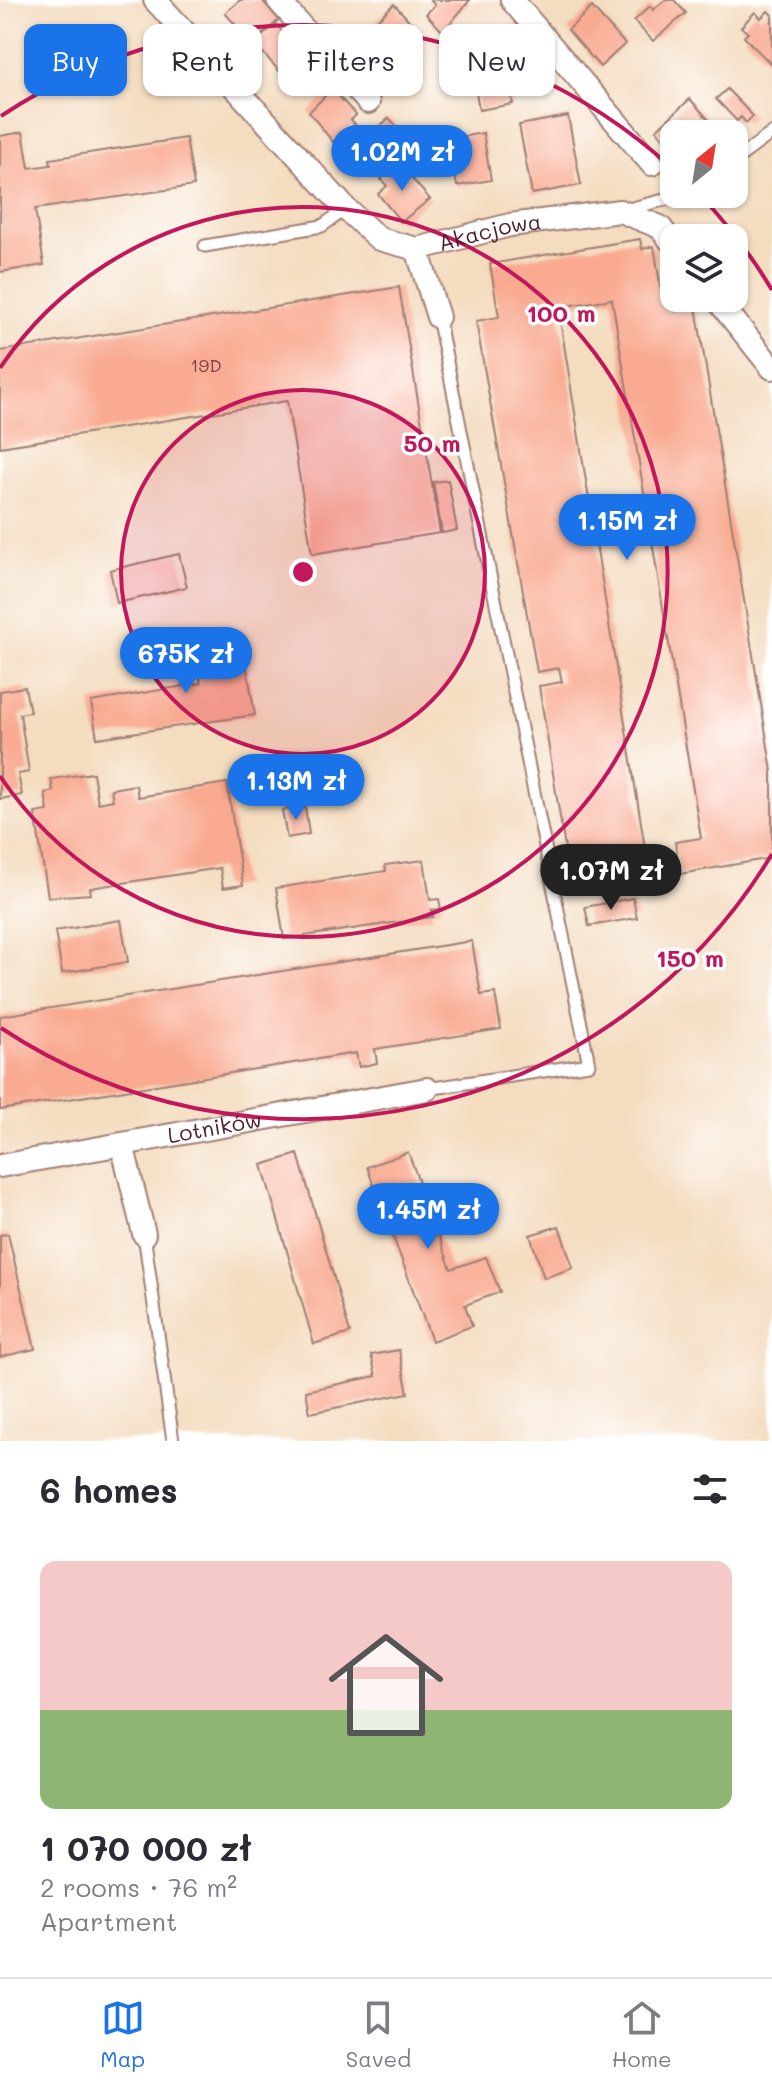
<!DOCTYPE html>
<html lang="en">
<head>
<meta charset="utf-8">
<style>
	:root { --surface:#fff; --page:#f2f2f3; --text:#2b2b33; --muted:#7c7c81; --line:#e1e1e2; --accent:#1a73e8 }
	body { margin:0; font-family:Mali,sans-serif; background:var(--page); color:var(--text); height:100vh; display:flex; flex-direction:column; font-size:30px; white-space:nowrap }
	* { box-sizing:border-box; margin:0 }
	p { font-size:26px; color:var(--muted) }
	.icon { flex:none; width:44px; height:44px; fill:none; stroke:currentColor; stroke-width:2; stroke-linecap:round; stroke-linejoin:round }
	.map { position:relative; height:1441px; overflow:hidden }
	.drawer { display:flex; flex-direction:column; background:var(--surface); flex:1 }
	.drawer>* { flex:none }
	.hud { position:absolute; left:24px; top:24px; width:724px; height:72px; display:flex; gap:16px }
	.needle { width:52px; rotate:30deg }
	.tools { position:absolute; left:660px; top:120px; display:grid; gap:16px }
	.tools a { display:grid; place-items:center; width:88px; height:88px; border-radius:16px; background:var(--surface); box-shadow:0 2px 6px #0004; font-size:40px }
	.price { position:absolute; translate:-50% -68px; padding:0 18px; border-radius:28px; background:var(--accent); color:#fff; font-size:26px; line-height:52px; filter:drop-shadow(0 2px 4px #0008) }
	.price::after { content:''; position:absolute; left:50%; top:48px; width:24px; height:18px; margin-left:-12px; background:inherit; clip-path:polygon(0 0,100% 0,50% 100%) }
	.price.active { background:#222; color:#fff }
	ul { padding:0; list-style:none }
	li { display:grid; align-content:center; gap:16px; height:424px; padding:0 40px }
	li+li { border-top:2px solid var(--line) }
	li span { display:grid; place-items:center; height:248px; border-radius:16px; color:#555 }
	li>.icon { margin-inline-start:auto }
	span .icon { width:144px; height:144px; fill:#fffc; stroke-width:1 }
	li b { font-size:34px }
	h2 { display:flex; justify-content:space-between; align-items:center; height:96px; padding:0 40px; font-size:34px }
	.chip { padding:0 28px; border-radius:16px; background:var(--surface); box-shadow:0 2px 6px #0004; font-size:28px; line-height:72px }
	.chip.active { background:var(--accent); color:#fff }
	.dock { display:flex; justify-content:space-around; align-items:center; height:112px; border-top:2px solid var(--line); background:var(--surface); font-size:22px; color:var(--muted) }
	.dock a { display:grid; justify-items:center; gap:4px }
	.dock .active { color:var(--accent) }
	.map>svg:first-child { display:block }
	.building { fill:#f9aa91 }
	.lines { fill:none; stroke-linecap:round; stroke-linejoin:round }
	.service-casing { stroke:#9f7e75; stroke-width:15 }
	.minor-casing { stroke:#9f7e75; stroke-width:26 }
	.service { stroke:#fff; stroke-width:11 }
	.minor { stroke:#fff; stroke-width:22 }
	.ring { fill:none; stroke:#c2185b; stroke-width:4 }
	.labels { text-anchor:middle; stroke-width:7; stroke-linejoin:round; paint-order:stroke }
	.number-label { font-size:18px; fill:#764244 }
	.street-label { font-size:22px; fill:#4a1f2b; stroke:#fff }
	.centre { fill:#c2185b; stroke:#fff; stroke-width:4 }
	.ring-label { font-size:24px; text-anchor:middle; font-weight:bold; fill:#c2185b; stroke:#fff; stroke-width:7; stroke-linejoin:round; paint-order:stroke }
</style>
</head>
<body>
<div class="map">
<svg width="772" height="1441" viewBox="0 0 772 1441">
	<rect width="100%" height="100%" fill="#fff"/>
	<filter id="ink" filterUnits="userSpaceOnUse"><feTurbulence type="fractalNoise" baseFrequency=".0125" numOctaves="2"/><feDisplacementMap in="SourceGraphic" scale="16" xChannelSelector="R" yChannelSelector="G"/><feConvolveMatrix kernelMatrix="1 2 1 2 8 2 1 2 1" color-interpolation-filters="sRGB"/></filter>
	<filter id="wash" filterUnits="userSpaceOnUse"><feTurbulence type="fractalNoise" baseFrequency=".006" numOctaves="4" result="noise"/><feDisplacementMap in="SourceGraphic" scale="32" xChannelSelector="R" yChannelSelector="G"/><feGaussianBlur stdDeviation="1.8" result="paint"/><feColorMatrix in="noise" values="0 0 0 0 0 0 0 0 0 0 0 0 0 0 0 0 0 1.4 0 .05"/><feComposite in="paint" operator="in"/></filter>
	<g filter="url(#wash)">
		<rect width="100%" height="100%" fill="#f4dcbf"/>
		<g id="blocks">
			<g class="building">
				<path d="M240,0H262L279,20L252,43L225,13Z"/>
				<path d="M430,0H470L443,32L426,14L435,5Z"/>
				<path d="M665,0H674L686,13L653,41L634,21L650,6L653,10Z"/>
				<path d="M394,4L414,26L395,43L375,22Z"/>
				<path d="M592,7L625,44L600,67L568,30Z"/>
				<path d="M768,11L772,15V65L744,37L748,33L741,27L755,12L761,18Z"/>
				<path d="M276,24L309,67L290,83L254,43Z"/>
				<path d="M509,80L513,104L479,110L475,86Z"/>
				<path d="M332,89L356,115L351,120L355,124L333,142L309,112Z"/>
				<path d="M727,89L753,116L746,123L741,117L737,121L716,99Z"/>
				<path d="M690,99L709,120L703,125L707,130L703,134H674V150L656,130Z"/>
				<path d="M568,116L581,185L532,194L519,125Z"/>
				<path d="M389,118L405,135L392,147L376,130Z"/>
				<path d="M23,132L29,168L51,165L50,159L186,138L194,186L35,209L44,265L0,272V136Z"/>
				<path d="M483,133L491,180L457,186L448,139Z"/>
				<path d="M399,164L430,199L401,222L378,194L387,186L381,179Z"/>
				<path d="M640,239L642,249L654,246L661,290L671,288L675,311L696,307L772,771V858L680,874L675,842L701,838L612,299L558,307L650,879L572,892L539,686L562,682L559,668L537,672L476,321L499,317L490,264Z"/>
				<path d="M399,287L440,533L312,554L287,401L0,447V351Z"/>
				<path d="M448,480L457,530L442,533L433,482Z"/>
				<path d="M179,554L187,587L117,603L110,570Z"/>
				<path d="M241,634L255,715L97,738L91,702L201,683L194,641Z"/>
				<path d="M25,687L30,712L20,714L29,772L18,774L22,795L0,799V691Z"/>
				<path d="M93,773L98,803L113,800L111,789L136,785L138,797L227,783L243,885L223,888L220,868L90,888L91,894L48,897L35,813L48,811L45,793L53,791L51,779Z"/>
				<path d="M305,806L309,834L287,838L282,810Z"/>
				<path d="M424,860L430,900L439,899L441,909L431,910L433,917L284,939L276,888L386,871L385,865Z"/>
				<path d="M633,898L637,918L589,926L585,907Z"/>
				<path d="M121,920L128,962L62,973L55,931Z"/>
				<path d="M472,941L481,995L495,993L501,1029L375,1049L377,1063L359,1067L356,1053L0,1110V1016Z"/>
				<path d="M408,1152L451,1269L486,1257L500,1292L465,1305L472,1326L432,1341L367,1167Z"/>
				<path d="M298,1154L350,1333L314,1344L262,1165Z"/>
				<path d="M559,1226L573,1268L544,1278L530,1235Z"/>
				<path d="M8,1234L35,1349L0,1357V1235Z"/>
				<path d="M399,1350L408,1393L310,1413L306,1391L376,1376L371,1355Z"/>
			</g>
		</g>
	</g>
	<g filter="url(#ink)">
		<use href="#blocks" fill-opacity="0" stroke="#9f7e75" stroke-width="2"/>
		<g class="lines">
			<g class="service-casing">
				<g id="service">
					<path d="M734,161L772,133"/>
					<path d="M624,210L688,194"/>
					<path d="M205,246L322,226L346,209"/>
					<path d="M427,1089L589,1064L438,317"/>
					<path d="M144,1234L173,1441"/>
				</g>
			</g>
			<g class="minor-casing">
				<g id="minor">
					<path id="s1" d="M155,0L346,209L379,239L417,249L510,225L620,211L660,227L674,245"/>
					<path d="M278,0L368,102"/>
					<path d="M512,0L652,164"/>
					<path d="M417,249L438,317"/>
					<path d="M716,298L772,368"/>
					<path d="M122,1144L144,1234"/>
					<path id="s2" d="M0,1166L427,1089"/>
				</g>
			</g>
			<use href="#service" class="service"/>
			<use href="#minor" class="minor"/>
		</g>
	</g>
	<circle cx="303" cy="572" r="182" fill="#c2185b" fill-opacity=".12"/>
	<g class="ring">
		<circle cx="303" cy="572" r="182"/>
		<path d="M0 368A365 365 0 1 1 0 776"/>
		<path d="M772 854A547 547 0 0 1 1 1028M1 116A547 547 0 0 1 673 169M700 195A547 547 0 0 1 772 290"/>
	</g>
	<g class="labels">
		<g class="number-label">
			<text x="206" y="372">19D</text>
		</g>
		<g class="street-label">
			<text dy="8" stroke="none"><textPath href="#s1" startOffset="442">Akacjowa</textPath></text>
			<text dy="8" stroke="none"><textPath href="#s2" startOffset="218">Lotników</textPath></text>
		</g>
	</g>
	<circle cx="303" cy="572" r="12" class="centre"/>
	<g class="ring-label">
		<text x="561" y="322">100 m</text>
		<text x="432" y="452">50 m</text>
		<text x="690" y="967">150 m</text>
	</g>
</svg>
<div class="tools">
<a><svg class="needle" viewBox="-14 -14 28 28"><path d="M0-13l5 13h-10z" fill="#e53935"/><path d="M0 13l5-13h-10z" fill="#7c7c81"/></svg></a>
<a><svg class="icon" aria-label="layers" viewBox="0 0 24 24"><path d="M12 4l9 5-9 5-9-5zM3 14l9 5 9-5"/></svg></a>
</div>
<b class="price" style="left:402px;top:193px">1.02M zł</b>
<b class="price" style="left:627px;top:562px">1.15M zł</b>
<b class="price" style="left:186px;top:695px">675K zł</b>
<b class="price" style="left:296px;top:822px">1.13M zł</b>
<b class="price active" style="left:611px;top:912px">1.07M zł</b>
<b class="price" style="left:428px;top:1251px">1.45M zł</b>
<div class="hud">
<a class="chip active">Buy</a>
<a class="chip">Rent</a>
<a class="chip">Filters</a>
<a class="chip">New</a>
</div>
</div>
<section class="drawer">
<h2>6 homes<svg class="icon" aria-label="filters" viewBox="0 0 24 24"><path d="M4 7h16M4 17h16"/><circle cx="9" cy="7" r="2"/><circle cx="15" cy="17" r="2"/></svg></h2>
<ul>
<li><span style="background:linear-gradient(#f6c9c9 60%,#8fb573 0)"><svg class="icon" aria-label="home" viewBox="0 0 24 24"><path d="M3 11l9-7 9 7M6 9v11h12V9"/></svg></span><div><b>1 070 000 zł</b><p>2 rooms · 76 m²</p><p>Apartment</p></div></li>
</ul>
</section>
<nav class="dock">
<a class="active"><svg class="icon" aria-label="map" viewBox="0 0 24 24"><path d="M3 6l6-2 6 2 6-2v14l-6 2-6-2-6 2zM9 4v14M15 6v14"/></svg>Map</a>
<a><svg class="icon" aria-label="saved" viewBox="0 0 24 24"><path d="M7 4h10v16l-5-4-5 4z"/></svg>Saved</a>
<a><svg class="icon" aria-label="home" viewBox="0 0 24 24"><path d="M3 11l9-7 9 7M6 9v11h12V9"/></svg>Home</a>
</nav>
</body>
</html>
